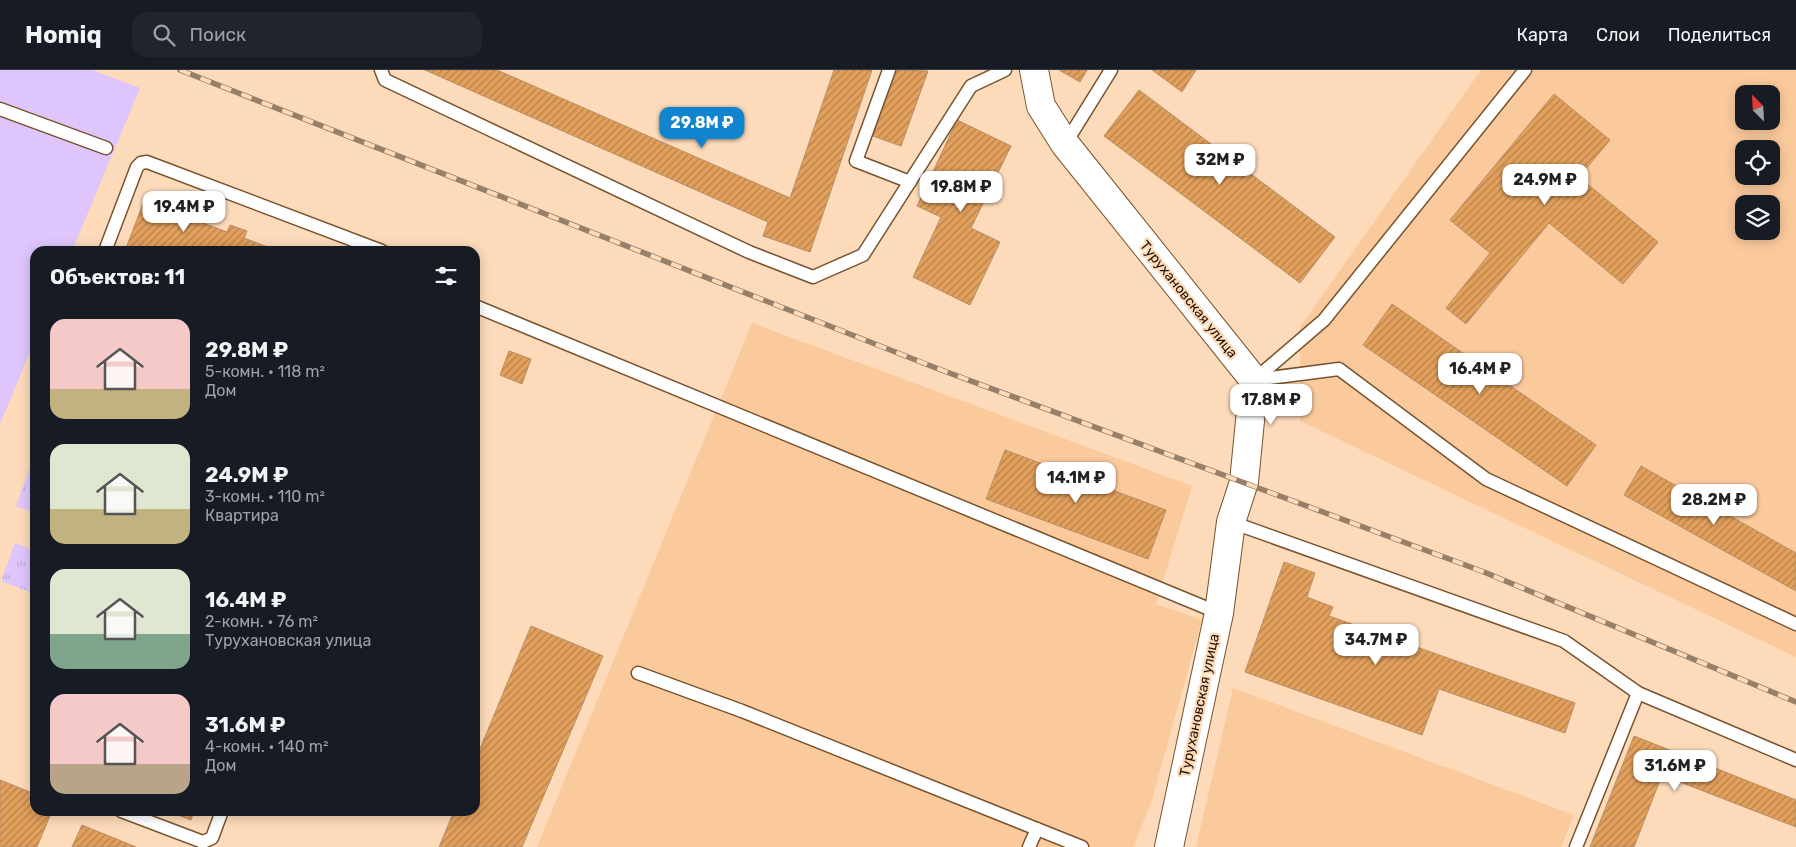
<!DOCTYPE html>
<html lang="ru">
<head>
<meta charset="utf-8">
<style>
	:root { --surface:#171b24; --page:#20242c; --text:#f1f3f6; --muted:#9ea1a6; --line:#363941; --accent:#1184cd }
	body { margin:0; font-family:Rubik,sans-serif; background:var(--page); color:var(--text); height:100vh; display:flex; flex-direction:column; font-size:19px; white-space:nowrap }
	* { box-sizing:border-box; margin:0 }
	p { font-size:16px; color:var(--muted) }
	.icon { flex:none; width:28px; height:28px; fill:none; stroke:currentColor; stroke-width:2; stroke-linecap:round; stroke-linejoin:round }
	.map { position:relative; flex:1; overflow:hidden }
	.panel { position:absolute; left:30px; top:176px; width:450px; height:570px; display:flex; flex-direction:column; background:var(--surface); border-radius:15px; box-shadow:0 2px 12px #0003 }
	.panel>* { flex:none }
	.needle { width:32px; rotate:336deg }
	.controls { position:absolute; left:1735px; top:15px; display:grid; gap:10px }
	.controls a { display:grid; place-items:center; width:45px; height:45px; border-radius:10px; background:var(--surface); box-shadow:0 2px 12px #0003; font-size:25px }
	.price { position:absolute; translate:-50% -42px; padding:0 11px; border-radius:10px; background:#fff; color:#222; font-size:16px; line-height:32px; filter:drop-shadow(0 1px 2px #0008) }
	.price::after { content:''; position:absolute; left:50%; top:30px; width:15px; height:11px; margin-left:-8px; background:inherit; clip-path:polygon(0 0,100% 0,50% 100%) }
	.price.on { background:var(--accent); color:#fff }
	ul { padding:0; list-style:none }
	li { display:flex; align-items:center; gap:15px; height:125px; padding:0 20px }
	li span { display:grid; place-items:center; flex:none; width:140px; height:100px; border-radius:15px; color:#555 }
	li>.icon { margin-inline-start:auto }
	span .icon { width:60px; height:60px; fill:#fffc; stroke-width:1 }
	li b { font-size:21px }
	h2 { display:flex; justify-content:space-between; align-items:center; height:60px; padding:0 20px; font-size:21px }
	header { display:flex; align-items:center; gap:30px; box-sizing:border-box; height:70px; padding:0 25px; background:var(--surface); border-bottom:1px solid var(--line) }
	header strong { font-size:24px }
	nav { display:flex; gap:28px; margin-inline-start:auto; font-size:18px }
	.search { width:350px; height:45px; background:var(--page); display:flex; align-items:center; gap:12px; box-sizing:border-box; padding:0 18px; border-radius:15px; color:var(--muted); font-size:19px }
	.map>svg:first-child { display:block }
	.built { fill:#fbca9c; fill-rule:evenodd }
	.grass { fill:url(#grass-tufts) }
	.garden { fill:#dec6fc }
	.building { fill:url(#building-hatch); stroke:#b78f68 }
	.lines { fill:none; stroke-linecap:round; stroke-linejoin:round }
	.service-casing { stroke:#78532e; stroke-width:15 }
	.tertiary-casing { stroke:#78532e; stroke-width:30 }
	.service { stroke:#fff; stroke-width:12 }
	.tertiary { stroke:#fff; stroke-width:28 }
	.rail-casing { stroke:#987f67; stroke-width:5.5 }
	.rail { stroke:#fcdaba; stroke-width:4; stroke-dasharray:11; stroke-linecap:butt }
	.labels { text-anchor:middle; stroke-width:4.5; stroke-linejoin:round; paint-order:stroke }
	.street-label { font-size:14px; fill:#221305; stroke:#fcdaba }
</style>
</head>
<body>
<header>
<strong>Homiq</strong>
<div class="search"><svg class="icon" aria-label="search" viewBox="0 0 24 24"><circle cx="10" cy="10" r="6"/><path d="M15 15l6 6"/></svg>Поиск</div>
<nav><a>Карта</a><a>Слои</a><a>Поделиться</a></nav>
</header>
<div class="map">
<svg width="1796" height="777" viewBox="0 0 1796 777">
	<defs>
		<pattern id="grass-tufts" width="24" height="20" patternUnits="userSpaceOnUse" patternTransform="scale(1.25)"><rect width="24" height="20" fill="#dec6fc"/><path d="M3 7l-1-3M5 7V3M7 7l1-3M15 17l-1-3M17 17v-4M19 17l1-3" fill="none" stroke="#bea9d6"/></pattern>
		<pattern id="building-hatch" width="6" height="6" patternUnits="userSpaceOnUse" patternTransform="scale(1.25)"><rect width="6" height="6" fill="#e2a05c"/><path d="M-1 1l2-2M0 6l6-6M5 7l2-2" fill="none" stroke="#b7814a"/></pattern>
	</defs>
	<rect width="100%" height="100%" fill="#fcdaba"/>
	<g class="built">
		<path d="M1481,0H1796V587L1300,351V257ZM1744,24H1771V51H1744ZM1744,79H1771V106H1744ZM1744,134H1771V161H1744Z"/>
		<path d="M752,253L1192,416L1156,534L1202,550L1151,733L1133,777H537Z"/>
		<path d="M1233,618L1574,745L1561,777H1196Z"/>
	</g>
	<g class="grass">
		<path d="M30,397L35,399V443L16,436Z"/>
		<path d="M15,473L35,481V524L1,511Z"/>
	</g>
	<path class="garden" d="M0,0H92L140,18L72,181H35V270L0,354Z"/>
	<g class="building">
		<path d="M425,0H497L790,128L834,0H872L810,182L763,166L768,152Z"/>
		<path d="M897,0L928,1L901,76L873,66Z"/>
		<path d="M1059,0H1087L1080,12Z"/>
		<path d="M1152,0H1196L1182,22Z"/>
		<path d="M1139,20L1335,167L1300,213L1104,66Z"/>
		<path d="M1554,24L1610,70L1579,107L1658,172L1623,214L1549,153L1466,254L1446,238L1490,183L1450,150Z"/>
		<path d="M957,50L1011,76L971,158L1000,172L970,235L913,207L941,147L917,136Z"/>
		<path d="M161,129L182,137L179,144L227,162L230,155L247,161L244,168L278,181H125L144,131L159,136Z"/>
		<path d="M1392,234L1596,375L1567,416L1363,275Z"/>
		<path d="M509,281L531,289L522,314L500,305Z"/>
		<path d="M1005,380L1166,440L1148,489L986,429Z"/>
		<path d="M1641,396L1796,483V521L1624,425Z"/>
		<path d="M1284,492L1315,503L1307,527L1333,537L1329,546L1575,633L1565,663L1439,619L1422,665L1245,602Z"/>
		<path d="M531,556L603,586L522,777H439L454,741H475V691Z"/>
		<path d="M1634,666L1796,730V757L1662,705L1634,777H1590Z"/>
		<path d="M0,710L35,724V741H52L37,777H0Z"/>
		<path d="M167,741H194L191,750Z"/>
		<path d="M82,755L136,777H72Z"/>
	</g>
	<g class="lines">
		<g class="service-casing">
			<g id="service">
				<path d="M381,0L385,10L749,182L813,207L863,185L971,16L1005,0"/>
				<path d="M889,0L856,91L910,112"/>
				<path d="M0,39L106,78"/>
				<path d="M1065,74L1111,0"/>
				<path d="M105,181L137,97L141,93L147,92L382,181"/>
				<path d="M475,236L1219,543"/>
				<path d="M1254,310L1339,299L1486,409L1796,554"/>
				<path d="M1254,310L1324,250L1525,0"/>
				<path d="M1231,452L1564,571L1638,623"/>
				<path d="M638,603L742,641L1082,777"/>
				<path d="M121,741L203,772L212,768L222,741"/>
				<path d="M1029,777L1037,759"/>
				<path d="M1576,777L1638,623L1796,690"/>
			</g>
		</g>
		<g class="tertiary-casing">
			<path id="tertiary" d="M1034,0L1041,36L1065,74L1254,310L1244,412L1231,452L1219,543L1169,777"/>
		</g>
		<use href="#service" class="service"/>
		<use href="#tertiary" class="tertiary"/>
		<g class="rail-casing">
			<path id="rail" d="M180,0L936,298L1484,502L1796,632"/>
		</g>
		<use href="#rail" class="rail"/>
	</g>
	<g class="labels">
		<g class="street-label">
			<text transform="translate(1189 229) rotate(51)" y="5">Турухановская улица</text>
			<text transform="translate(1199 635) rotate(-78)" y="5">Турухановская улица</text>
		</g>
	</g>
</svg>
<div class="controls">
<a><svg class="needle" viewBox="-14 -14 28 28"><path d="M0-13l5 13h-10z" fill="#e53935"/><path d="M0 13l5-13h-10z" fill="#9ea1a6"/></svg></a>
<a><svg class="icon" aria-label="locate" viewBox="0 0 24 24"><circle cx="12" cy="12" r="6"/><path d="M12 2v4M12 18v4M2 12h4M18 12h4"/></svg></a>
<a><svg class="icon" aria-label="layers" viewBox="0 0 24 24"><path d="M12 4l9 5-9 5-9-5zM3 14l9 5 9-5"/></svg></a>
</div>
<b class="price on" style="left:702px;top:79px">29.8M ₽</b>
<b class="price" style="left:1220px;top:116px">32M ₽</b>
<b class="price" style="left:1545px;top:136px">24.9M ₽</b>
<b class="price" style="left:961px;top:143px">19.8M ₽</b>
<b class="price" style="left:184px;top:163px">19.4M ₽</b>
<b class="price" style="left:1480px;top:325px">16.4M ₽</b>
<b class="price" style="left:1271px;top:356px">17.8M ₽</b>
<b class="price" style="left:1076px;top:434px">14.1M ₽</b>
<b class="price" style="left:1714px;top:456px">28.2M ₽</b>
<b class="price" style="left:1376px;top:596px">34.7M ₽</b>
<b class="price" style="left:1675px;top:722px">31.6M ₽</b>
<section class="panel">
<h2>Объектов: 11<svg class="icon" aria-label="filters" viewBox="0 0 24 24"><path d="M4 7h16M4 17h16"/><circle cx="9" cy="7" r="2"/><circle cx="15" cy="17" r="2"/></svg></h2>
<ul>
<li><span style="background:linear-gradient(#f6c9c9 70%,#c2b280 0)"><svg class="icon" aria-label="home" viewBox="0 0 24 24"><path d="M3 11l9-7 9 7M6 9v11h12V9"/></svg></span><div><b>29.8M ₽</b><p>5-комн. · 118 m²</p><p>Дом</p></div></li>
<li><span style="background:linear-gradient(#dfe7d0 65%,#c2b280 0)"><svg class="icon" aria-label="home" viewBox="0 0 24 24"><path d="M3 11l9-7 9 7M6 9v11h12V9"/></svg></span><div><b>24.9M ₽</b><p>3-комн. · 110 m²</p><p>Квартира</p></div></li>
<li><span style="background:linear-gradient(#dfe7d0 65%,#7fa58c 0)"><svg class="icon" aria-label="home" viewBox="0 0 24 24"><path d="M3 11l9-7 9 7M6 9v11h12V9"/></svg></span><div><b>16.4M ₽</b><p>2-комн. · 76 m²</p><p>Турухановская улица</p></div></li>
<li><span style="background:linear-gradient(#f6c9c9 70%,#b9a48a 0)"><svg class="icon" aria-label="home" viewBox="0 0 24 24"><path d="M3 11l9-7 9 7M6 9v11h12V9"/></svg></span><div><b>31.6M ₽</b><p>4-комн. · 140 m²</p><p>Дом</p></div></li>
</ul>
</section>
</div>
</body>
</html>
